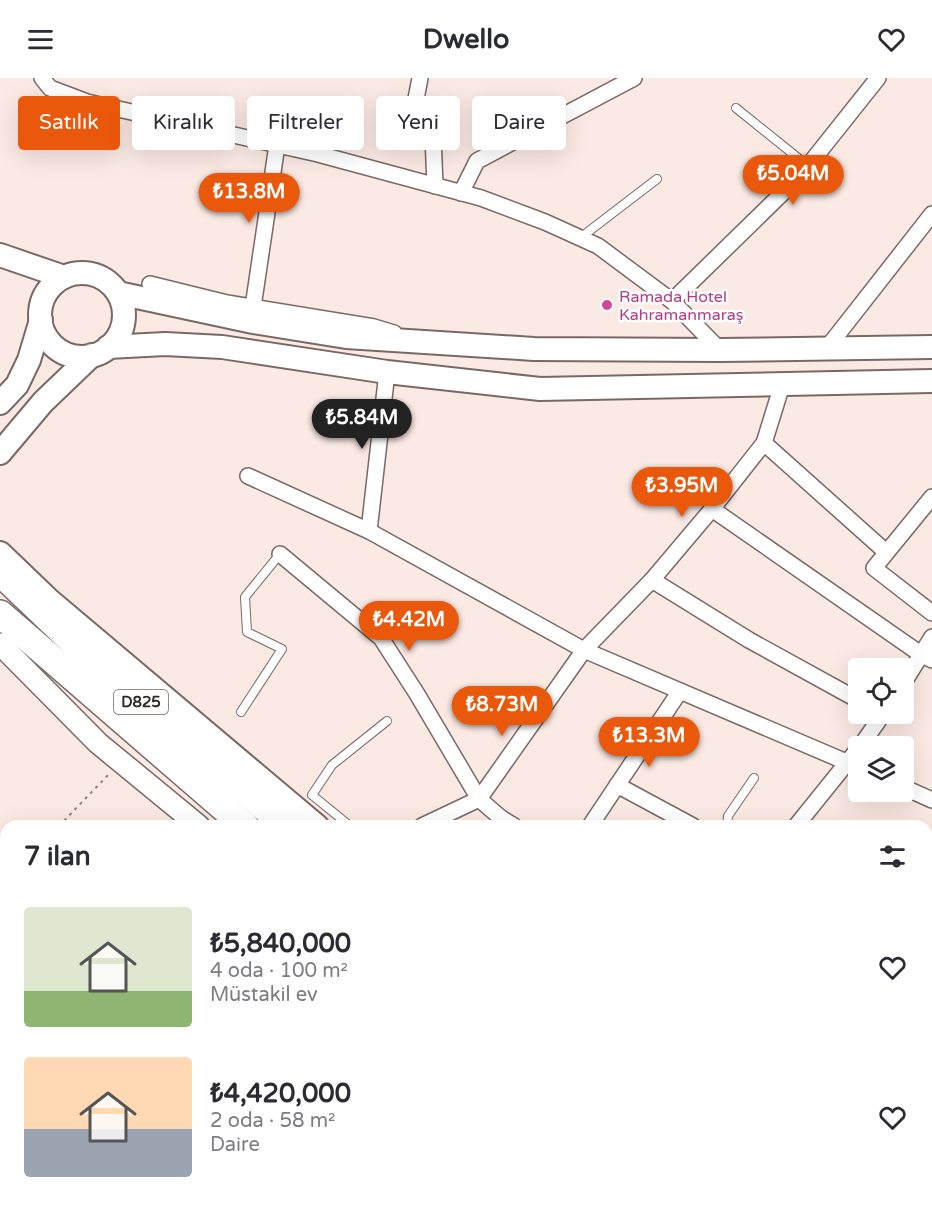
<!DOCTYPE html>
<html lang="tr">
<head>
<meta charset="utf-8">
<style>
	:root { --surface:#fff; --page:#f7f7f7; --text:#2b2b33; --muted:#7c7c81; --accent:#ea580c }
	body { margin:0; font-family:"Varela Round",sans-serif; background:var(--page); color:var(--text); height:100vh; display:flex; flex-direction:column; font-size:22px; white-space:nowrap }
	* { box-sizing:border-box; margin:0 }
	p { font-size:20px; color:var(--muted) }
	.icon { flex:none; width:33px; height:33px; fill:none; stroke:currentColor; stroke-width:2; stroke-linecap:round; stroke-linejoin:round }
	.map { position:relative; flex:1; overflow:hidden }
	.drawer { position:absolute; left:0px; top:742px; width:933px; height:386px; display:flex; flex-direction:column; background:var(--surface); border-radius:18px 18px 0 0; box-shadow:0 6px 24px #0002 }
	.drawer>* { flex:none }
	.guide { position:absolute; left:18px; top:18px; width:600px; height:54px; display:flex; gap:12px }
	.controls { position:absolute; left:848px; top:580px; display:grid; gap:12px }
	.controls a { display:grid; place-items:center; width:66px; height:66px; border-radius:6px; background:var(--surface); box-shadow:0 6px 24px #0002; font-size:30px }
	.price { position:absolute; translate:-50% -51px; padding:0 14px; border-radius:21px; background:var(--accent); color:#fff; font-size:20px; line-height:39px; filter:drop-shadow(0 2px 3px #0008) }
	.price::after { content:''; position:absolute; left:50%; top:36px; width:18px; height:14px; margin-left:-9px; background:inherit; clip-path:polygon(0 0,100% 0,50% 100%) }
	.price.current { background:#222; color:#fff }
	ul { padding:0; list-style:none }
	li { display:flex; align-items:center; gap:18px; height:150px; padding:0 24px }
	li span { display:grid; place-items:center; flex:none; width:168px; height:120px; border-radius:6px; color:#555 }
	li>.icon { margin-inline-start:auto }
	span .icon { width:72px; height:72px; fill:#fffc; stroke-width:1 }
	li b { font-size:26px }
	h2 { display:flex; justify-content:space-between; align-items:center; height:72px; padding:0 24px; font-size:26px }
	.tag { padding:0 21px; border-radius:6px; background:var(--surface); box-shadow:0 6px 24px #0002; font-size:21px; line-height:54px }
	.tag.current { background:var(--accent); color:#fff }
	header { display:flex; justify-content:space-between; align-items:center; height:78px; padding:0 24px; background:var(--surface); font-size:27px; font-weight:700 }
	.map>svg:first-child { display:block }
	.lines { fill:none; stroke-linecap:round; stroke-linejoin:round }
	.lane-casing { stroke:#796964; stroke-width:10 }
	.street-casing { stroke:#796964; stroke-width:18 }
	.secondary-casing { stroke:#796964; stroke-width:24 }
	.primary-casing { stroke:#796964; stroke-width:26 }
	.highway-casing { stroke:#796964; stroke-width:30 }
	.path { stroke:#8e827e; stroke-width:2; stroke-dasharray:3 4.5; stroke-linecap:butt }
	.lane { stroke:#fff; stroke-width:8 }
	.street { stroke:#fff; stroke-width:15 }
	.secondary { stroke:#fff; stroke-width:21 }
	.primary { stroke:#fff; stroke-width:22 }
	.highway { stroke:#fff; stroke-width:27 }
	.hotel-dot { fill:#d1479c; stroke:#fff; stroke-width:2 }
	.labels { text-anchor:middle; stroke-width:5; stroke-linejoin:round; paint-order:stroke }
	.shield { fill:#fff; stroke:#6c6866; stroke-width:1.5 }
	.shield-label { font-size:15px; font-weight:bold; fill:#2d2725 }
	.hotel-label { font-size:16px; fill:#b23c85; stroke:#fff; text-anchor:start }
</style>
</head>
<body>
<header><svg class="icon" aria-label="menu" viewBox="0 0 24 24"><path d="M4 6h16M4 12h16M4 18h16"/></svg>Dwello<svg class="icon" aria-label="heart" viewBox="0 0 24 24"><path d="M12 20l-8-8c-3-5 5-10 8-4 3-6 11-1 8 4z"/></svg></header>
<div class="map">
<svg width="932" height="1127" viewBox="0 0 932 1127">
	<rect width="100%" height="100%" fill="#fbe9e3"/>
	<g class="lines">
		<g class="lane-casing">
			<g id="lane">
				<path d="M736,30L808,88"/>
				<path d="M580,160L657,101"/>
				<path d="M241,634L282,571L247,554L245,519L280,476"/>
				<path d="M350,748L312,717L332,687L387,643"/>
				<path d="M727,748L728,738L754,700"/>
			</g>
		</g>
		<g class="street-casing">
			<g id="street">
				<path d="M42,0L50,10L87,24L318,76L481,120L545,144L598,168L672,223L720,272"/>
				<path d="M420,0L415,26L433,58L435,108"/>
				<path d="M461,115L477,83L634,0"/>
				<path d="M150,206L227,225L374,249L394,255"/>
				<path d="M672,223L800,98L878,0"/>
				<path d="M253,229L277,67"/>
				<path d="M827,270L932,136"/>
				<path d="M764,365L886,474"/>
				<path d="M248,398L369,453L584,572L858,689"/>
				<path d="M932,419L874,490L932,535"/>
				<path d="M712,431L922,577L932,582"/>
				<path d="M369,453L387,294"/>
				<path d="M280,476L381,560L417,616L479,721L501,740L514,748"/>
				<path d="M652,502L749,562L858,622"/>
				<path d="M903,606L932,559"/>
				<path d="M860,669L883,636"/>
				<path d="M617,707L693,748"/>
				<path d="M903,709L932,722"/>
				<path d="M422,748L479,721L584,572L652,502L712,431L764,365L782,307"/>
				<path d="M590,748L680,613"/>
				<path d="M796,748L858,671"/>
				<path d="M927,792L932,784"/>
				<path d="M927,844L932,845"/>
				<path d="M927,968L932,970"/>
				<path d="M927,1017L932,1007"/>
			</g>
		</g>
		<g class="secondary-casing">
			<path id="secondary" d="M0,566L98,665L199,748"/>
		</g>
		<g class="primary-casing">
			<g id="primary">
				<path d="M0,177L64,199"/>
				<circle cx="82" cy="237" r="42"/>
				<path d="M118,215L253,244L346,259L534,271L720,272L932,269"/>
				<path d="M108,269L165,266L222,269L387,294L540,311L932,303"/>
				<path d="M0,325L17,307L29,282L41,242"/>
				<path d="M0,375L43,324L92,277"/>
				<path d="M0,475L49,522L317,748"/>
			</g>
		</g>
		<g class="highway-casing">
			<g id="highway">
				<path d="M0,494L90,580L286,748"/>
				<path d="M0,536L245,748"/>
				<path d="M695,1122L701,1127"/>
				<path d="M742,1122L749,1127"/>
			</g>
		</g>
		<g class="path">
			<path d="M59,748L110,695"/>
			<path d="M0,811L6,804"/>
			<path d="M131,1127L136,1122"/>
		</g>
		<use href="#lane" class="lane"/>
		<use href="#street" class="street"/>
		<use href="#secondary" class="secondary"/>
		<use href="#primary" class="primary"/>
		<use href="#highway" class="highway"/>
	</g>
	<circle class="hotel-dot" cx="607" cy="227" r="6"/>
	<g class="labels">
		<rect class="shield" x="114" y="612" width="54" height="24" rx="4.5"/>
		<g class="shield-label">
			<text x="141" y="629">D825</text>
		</g>
		<g class="hotel-label">
			<text x="619" y="224">Ramada Hotel<tspan x="619" dy="18">Kahramanmaraş</tspan></text>
		</g>
	</g>
</svg>
<div class="controls">
<a><svg class="icon" aria-label="locate" viewBox="0 0 24 24"><circle cx="12" cy="12" r="6"/><path d="M12 2v4M12 18v4M2 12h4M18 12h4"/></svg></a>
<a><svg class="icon" aria-label="layers" viewBox="0 0 24 24"><path d="M12 4l9 5-9 5-9-5zM3 14l9 5 9-5"/></svg></a>
</div>
<b class="price" style="left:793px;top:128px">₺5.04M</b>
<b class="price" style="left:249px;top:146px">₺13.8M</b>
<b class="price current" style="left:362px;top:372px">₺5.84M</b>
<b class="price" style="left:682px;top:440px">₺3.95M</b>
<b class="price" style="left:409px;top:574px">₺4.42M</b>
<b class="price" style="left:502px;top:659px">₺8.73M</b>
<b class="price" style="left:649px;top:690px">₺13.3M</b>
<div class="guide">
<a class="tag current">Satılık</a>
<a class="tag">Kiralık</a>
<a class="tag">Filtreler</a>
<a class="tag">Yeni</a>
<a class="tag">Daire</a>
</div>
<section class="drawer">
<h2>7 ilan<svg class="icon" aria-label="filters" viewBox="0 0 24 24"><path d="M4 7h16M4 17h16"/><circle cx="9" cy="7" r="2"/><circle cx="15" cy="17" r="2"/></svg></h2>
<ul>
<li><span style="background:linear-gradient(#dfe7d0 70%,#8fb573 0)"><svg class="icon" aria-label="home" viewBox="0 0 24 24"><path d="M3 11l9-7 9 7M6 9v11h12V9"/></svg></span><div><b>₺5,840,000</b><p>4 oda · 100 m²</p><p>Müstakil ev</p></div><svg class="icon" aria-label="heart" viewBox="0 0 24 24"><path d="M12 20l-8-8c-3-5 5-10 8-4 3-6 11-1 8 4z"/></svg></li>
<li><span style="background:linear-gradient(#ffd9b3 60%,#9aa5b1 0)"><svg class="icon" aria-label="home" viewBox="0 0 24 24"><path d="M3 11l9-7 9 7M6 9v11h12V9"/></svg></span><div><b>₺4,420,000</b><p>2 oda · 58 m²</p><p>Daire</p></div><svg class="icon" aria-label="heart" viewBox="0 0 24 24"><path d="M12 20l-8-8c-3-5 5-10 8-4 3-6 11-1 8 4z"/></svg></li>
</ul>
</section>
</div>
</body>
</html>
